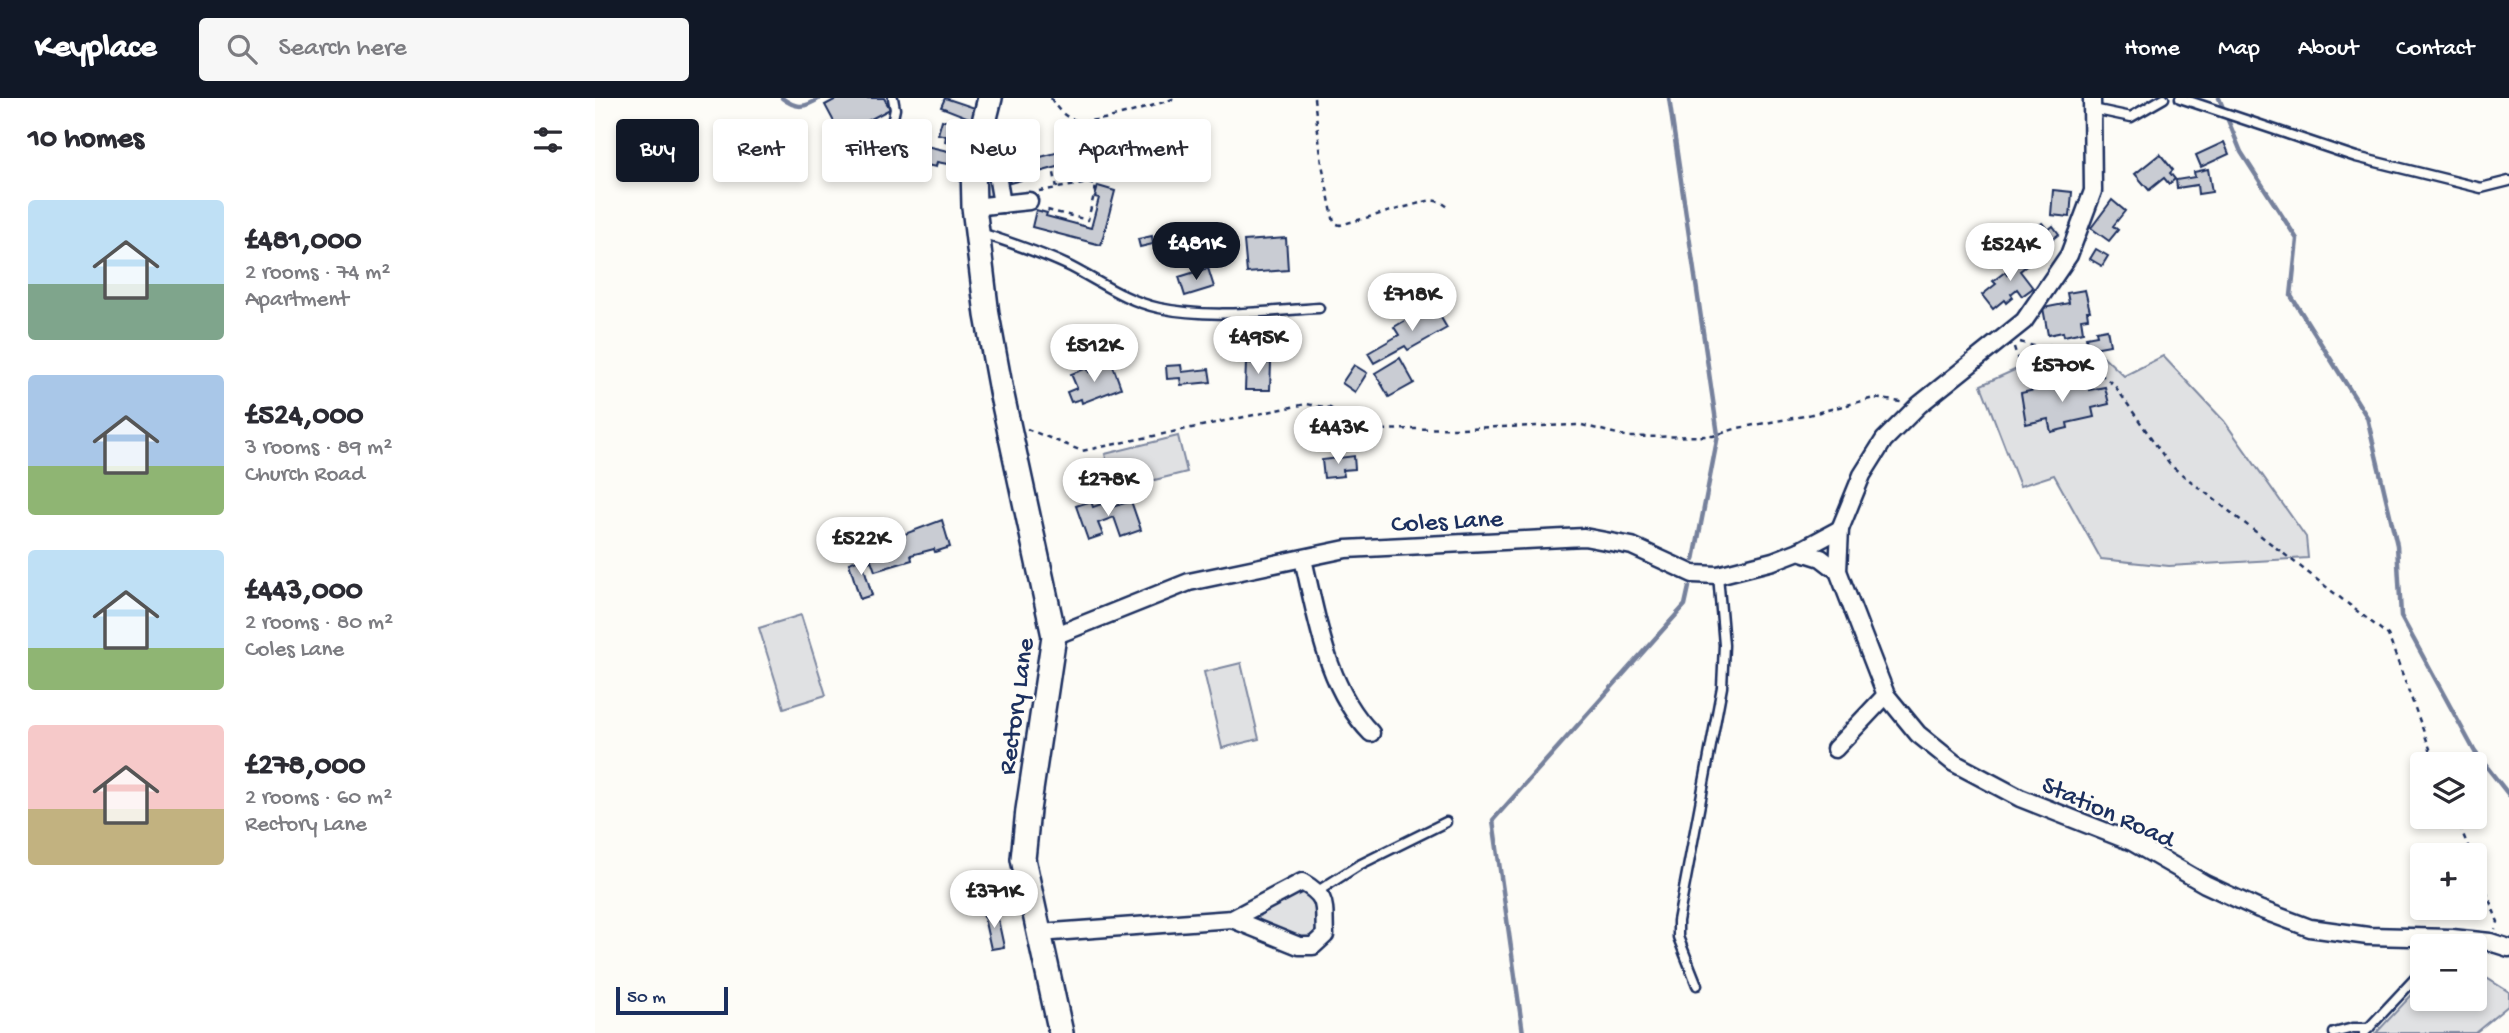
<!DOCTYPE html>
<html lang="en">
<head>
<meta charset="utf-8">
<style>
	:root { --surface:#fff; --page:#f7f7f7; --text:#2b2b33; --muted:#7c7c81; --accent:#111827 }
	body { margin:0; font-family:"Gochi Hand",sans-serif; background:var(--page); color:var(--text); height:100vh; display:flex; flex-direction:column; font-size:26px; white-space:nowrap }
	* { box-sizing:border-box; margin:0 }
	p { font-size:23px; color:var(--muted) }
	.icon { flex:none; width:38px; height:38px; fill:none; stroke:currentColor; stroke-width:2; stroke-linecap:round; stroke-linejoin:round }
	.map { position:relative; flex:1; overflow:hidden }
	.sheet { display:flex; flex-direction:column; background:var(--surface); width:595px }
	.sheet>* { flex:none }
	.guide { position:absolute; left:21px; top:21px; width:665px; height:63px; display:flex; gap:14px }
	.fabs { position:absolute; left:1815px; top:654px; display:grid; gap:14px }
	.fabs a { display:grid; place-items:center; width:77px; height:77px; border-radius:7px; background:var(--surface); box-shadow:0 4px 10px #0003; font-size:35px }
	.scale { position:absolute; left:21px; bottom:18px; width:112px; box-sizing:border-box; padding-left:7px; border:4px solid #1b2f5e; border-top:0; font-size:19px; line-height:24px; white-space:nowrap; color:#1b2f5e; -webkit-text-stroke:5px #fdfcf7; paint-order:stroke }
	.price { position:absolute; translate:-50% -60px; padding:0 16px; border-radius:24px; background:#fff; color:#222; font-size:23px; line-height:46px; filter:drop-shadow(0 2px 4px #0008) }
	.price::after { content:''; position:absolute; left:50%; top:42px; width:21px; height:16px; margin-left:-10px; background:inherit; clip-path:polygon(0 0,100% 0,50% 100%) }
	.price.on { background:var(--accent); color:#fff }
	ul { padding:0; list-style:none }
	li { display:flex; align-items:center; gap:21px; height:175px; padding:0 28px }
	li span { display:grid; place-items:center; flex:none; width:196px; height:140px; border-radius:7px; color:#555 }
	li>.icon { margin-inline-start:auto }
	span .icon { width:84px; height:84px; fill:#fffc; stroke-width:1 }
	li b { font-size:30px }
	h2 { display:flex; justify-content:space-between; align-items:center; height:84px; padding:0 28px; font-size:30px }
	.pill { padding:0 24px; border-radius:7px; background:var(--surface); box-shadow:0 4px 10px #0003; font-size:24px; line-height:63px }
	.pill.on { background:var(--accent); color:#fff }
	header { display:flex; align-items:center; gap:42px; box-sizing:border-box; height:98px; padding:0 35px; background:var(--accent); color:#fff }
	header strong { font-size:33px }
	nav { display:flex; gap:38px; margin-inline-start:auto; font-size:24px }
	.search { width:490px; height:63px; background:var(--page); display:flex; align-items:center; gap:18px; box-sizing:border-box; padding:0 24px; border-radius:7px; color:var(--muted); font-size:26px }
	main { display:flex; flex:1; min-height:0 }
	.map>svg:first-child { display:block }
	.green { fill:#e0e1e3; stroke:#7e88a0; stroke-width:2 }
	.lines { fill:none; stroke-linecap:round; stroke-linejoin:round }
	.stream { stroke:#76819c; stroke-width:4.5 }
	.building { fill:#c9ccd3; stroke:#1b2f5e; stroke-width:2 }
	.lane-casing { stroke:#1b2f5e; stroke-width:13 }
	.street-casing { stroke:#1b2f5e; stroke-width:21 }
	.secondary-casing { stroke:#1b2f5e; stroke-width:28 }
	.path { stroke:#1b2f5e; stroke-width:2.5; stroke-dasharray:5 5; stroke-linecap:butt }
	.lane { stroke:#fdfcf7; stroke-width:8 }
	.street { stroke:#fdfcf7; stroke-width:16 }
	.secondary { stroke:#fdfcf7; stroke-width:23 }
	.labels { text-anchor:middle; stroke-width:5; stroke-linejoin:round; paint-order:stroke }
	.street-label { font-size:26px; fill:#1b2f5e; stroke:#fdfcf7 }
</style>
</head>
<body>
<header>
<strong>Keyplace</strong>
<div class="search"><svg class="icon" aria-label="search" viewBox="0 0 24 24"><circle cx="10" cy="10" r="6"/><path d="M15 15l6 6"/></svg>Search here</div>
<nav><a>Home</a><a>Map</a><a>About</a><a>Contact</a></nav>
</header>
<main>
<section class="sheet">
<h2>10 homes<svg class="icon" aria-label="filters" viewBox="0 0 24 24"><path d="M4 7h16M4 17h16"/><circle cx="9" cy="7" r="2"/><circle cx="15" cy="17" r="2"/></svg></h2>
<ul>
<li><span style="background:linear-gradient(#bfe0f5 60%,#7fa58c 0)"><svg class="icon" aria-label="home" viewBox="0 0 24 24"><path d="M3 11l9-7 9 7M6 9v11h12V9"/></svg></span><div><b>£481,000</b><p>2 rooms · 74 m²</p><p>Apartment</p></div></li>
<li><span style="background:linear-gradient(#a9c7e8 65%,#8fb573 0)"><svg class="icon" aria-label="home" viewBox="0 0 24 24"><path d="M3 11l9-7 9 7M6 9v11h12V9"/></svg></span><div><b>£524,000</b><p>3 rooms · 89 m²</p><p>Church Road</p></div></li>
<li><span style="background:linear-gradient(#bfe0f5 70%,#8fb573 0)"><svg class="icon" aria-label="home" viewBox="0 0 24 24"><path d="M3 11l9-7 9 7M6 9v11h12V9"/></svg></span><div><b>£443,000</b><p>2 rooms · 80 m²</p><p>Coles Lane</p></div></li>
<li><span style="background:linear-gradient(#f6c9c9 60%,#c2b280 0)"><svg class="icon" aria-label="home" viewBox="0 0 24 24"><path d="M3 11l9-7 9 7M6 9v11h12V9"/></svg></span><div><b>£278,000</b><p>2 rooms · 60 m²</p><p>Rectory Lane</p></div></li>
</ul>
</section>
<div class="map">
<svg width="1914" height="935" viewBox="0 0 1914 935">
	<rect width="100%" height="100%" fill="#fdfcf7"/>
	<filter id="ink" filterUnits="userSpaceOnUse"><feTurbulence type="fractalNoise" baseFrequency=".0143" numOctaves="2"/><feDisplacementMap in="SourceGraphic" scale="14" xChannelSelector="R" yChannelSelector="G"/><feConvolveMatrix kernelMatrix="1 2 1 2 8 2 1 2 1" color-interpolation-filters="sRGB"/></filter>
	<g filter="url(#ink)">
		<g class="green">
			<path d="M1505,255L1529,278L1568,258L1629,323L1711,439L1713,460L1574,468L1506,461L1459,377L1425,388L1386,287L1433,266Z"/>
			<path d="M583,338L592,374L519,392L510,356Z"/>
			<path d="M206,517L231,597L189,610L164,530Z"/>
			<path d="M646,565L664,641L627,650L609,574Z"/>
			<path d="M709,792L714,794L723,809L722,831L713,841L704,842L663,821C667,808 695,796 709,792Z"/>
			<path d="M1880,875L1893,881L1914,894V907L1880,935H1781L1827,886V901H1880Z"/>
		</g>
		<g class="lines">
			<g class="stream">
				<path d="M187,0C201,11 210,10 225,0"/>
				<path d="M1074,0L1123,337L1099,462"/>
				<path d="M1624,0L1646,54L1702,141L1696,198L1772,319L1802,447L1806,518L1880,654L1914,697"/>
				<path d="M928,935L898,722L1090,507L1094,489"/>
			</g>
		</g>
		<g class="building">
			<path d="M243,0H289L295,11L246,37L230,7Z"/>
			<path d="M350,0L383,11L379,22L346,9Z"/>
			<path d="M357,20L375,25L368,49L350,44L351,38L343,36L347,22L356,25Z"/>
			<path d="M503,44L511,74L494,78L492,68L495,67L493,61L425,79L426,82L415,85L411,68Z"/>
			<path d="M1629,44L1634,56L1606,69L1601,57Z"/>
			<path d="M331,48L366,56L363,68L342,64L341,69L327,66Z"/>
			<path d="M1565,56L1578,72L1575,75L1580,81L1574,86L1569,80L1554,92L1540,76Z"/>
			<path d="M1613,71L1617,94L1603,96L1602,87L1582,90L1581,82L1600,79L1599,74Z"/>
			<path d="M503,88L520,93L506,147L437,129L441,112L452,115L451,118L496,130L504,100L500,99Z"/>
			<path d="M1458,92L1477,94L1475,119L1456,117Z"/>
			<path d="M1517,102L1530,113L1518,128L1523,132L1514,143L1496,130Z"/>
			<path d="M1447,125L1453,132L1458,128L1464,136L1442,153L1430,137Z"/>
			<path d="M557,138L558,146L545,149L543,141Z"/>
			<path d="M691,140L693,172L652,175L649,143Z"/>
			<path d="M1501,151L1513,158L1507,168L1495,161Z"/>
			<path d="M1438,152L1444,158L1425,173L1438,190L1427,198L1422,191L1416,196L1418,199L1411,205L1409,202L1398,211L1387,197L1401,186L1398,183L1410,174L1412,177L1416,174L1414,172Z"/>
			<path d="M613,170L619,189L590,198L584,179Z"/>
			<path d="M1490,192L1495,213H1492L1493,220L1486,221L1488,234L1469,238L1468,234L1453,237L1448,210L1474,205L1472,195Z"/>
			<path d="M838,206L852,230L813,252L810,248L779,265L773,255L804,237L799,229Z"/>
			<path d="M1512,231L1515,247L1493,251L1491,239L1502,237L1501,233Z"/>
			<path d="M805,260L819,285L794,299L780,275Z"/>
			<path d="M517,265L526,290L487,305L486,301L476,304L472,294L482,290L476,276L492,270L494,274Z"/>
			<path d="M651,265H676L675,292H650Z"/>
			<path d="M586,267L587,274L614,271L616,284L586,287L585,280L572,281L571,268Z"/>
			<path d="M759,267L772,275L760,294L747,285Z"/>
			<path d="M1460,282L1461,290L1492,283L1494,292L1510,289L1514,306L1497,310L1499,319L1472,325L1473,330L1456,334L1453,321L1431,326L1426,295L1444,291L1443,286Z"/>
			<path d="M759,358L760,371L748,372L749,378L729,380L727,362Z"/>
			<path d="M496,403L498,409L515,403L517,409L536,403L546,432L526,439L519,419L503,425L508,437L493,442L481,408Z"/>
			<path d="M347,422L355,449L340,454L339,451L316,457L317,462L280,473L275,459L294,453L291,443Z"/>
			<path d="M274,457L276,463L268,466L277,497L265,501L254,465Z"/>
			<path d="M396,784L400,808L388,810L384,787Z"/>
			<path d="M401,812L409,849L396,851L388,815Z"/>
		</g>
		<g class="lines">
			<g class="lane-casing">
				<g id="lane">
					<path d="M298,0L300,11L294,39L304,49"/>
					<path d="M1585,0L1761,59L1886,90L1914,83"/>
					<path d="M1498,11L1536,19L1569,0"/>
					<path d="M386,135C416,145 448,155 476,169C505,184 531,203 564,210C616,221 671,213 724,210"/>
					<path d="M723,793L764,767L851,724"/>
					<path d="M1102,887L1083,839V823L1127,589L1129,547L1123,477"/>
					<path d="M1739,935L1758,930H1774"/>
					<path d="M1769,935L1827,873"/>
				</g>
			</g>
			<g class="street-casing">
				<g id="street">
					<path d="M1497,0L1498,93L1474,157L1429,223L1324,307L1289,342L1267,377L1245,431L1243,473L1291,597L1323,636L1359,665L1425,700L1537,744L1610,786L1664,811L1715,830L1773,838L1857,840L1895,844L1914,850"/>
					<path d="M400,65L407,106"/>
					<path d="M379,109L434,103"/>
					<path d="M1204,453L1226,460L1243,473"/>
					<path d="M708,461C722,520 732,591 776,635"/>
					<path d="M459,538L594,484L751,451L989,439L1037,448L1098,476L1123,477L1178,463L1204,453L1245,431"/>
					<path d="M1240,651L1291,597"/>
					<path d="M444,835L637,821L704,848H718L730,837C728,808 735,800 707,784L637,821"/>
				</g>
			</g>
			<g class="secondary-casing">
				<path id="secondary" d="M395,0L378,68L379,109L392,217L406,293L459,538L433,712L428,761L466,935"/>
			</g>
			<g class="path">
				<path d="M456,0C461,10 469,19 480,22C501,28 559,7 581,0"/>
				<path d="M719,0L727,66L739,125L745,127L836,102L846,104L853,109"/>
				<path d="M462,90L459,75L490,67L494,85"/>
				<path d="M444,93L494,85L501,88L493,122L448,111"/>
				<path d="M1425,244L1445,250L1455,247L1463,254L1491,264L1520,288L1575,367L1793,537L1841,667"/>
				<path d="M1419,249L1426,272L1440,292"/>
				<path d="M432,331L487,353L711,306L735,310L759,325L779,332L987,327L1034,339L1118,338L1143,330L1209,318L1279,300L1306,304"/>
				<path d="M1861,719L1877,758"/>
				<path d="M1880,765L1903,824L1900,831"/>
			</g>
			<use href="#lane" class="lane"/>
			<use href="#street" class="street"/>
			<use href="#secondary" class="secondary"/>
		</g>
	</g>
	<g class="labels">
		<g class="street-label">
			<text transform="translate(852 421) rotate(-3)" y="9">Coles Lane</text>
			<text transform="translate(419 608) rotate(-82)" y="9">Rectory Lane</text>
			<text transform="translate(1514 712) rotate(24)" y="9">Station Road</text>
		</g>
	</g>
</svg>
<div class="fabs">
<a><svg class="icon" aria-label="layers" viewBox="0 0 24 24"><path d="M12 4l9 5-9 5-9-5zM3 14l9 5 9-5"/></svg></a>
<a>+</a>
<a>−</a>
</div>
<div class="scale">50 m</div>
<b class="price on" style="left:601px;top:184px">£481K</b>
<b class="price" style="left:1415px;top:185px">£524K</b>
<b class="price" style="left:817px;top:235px">£718K</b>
<b class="price" style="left:663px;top:278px">£495K</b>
<b class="price" style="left:499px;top:286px">£512K</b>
<b class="price" style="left:1467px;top:306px">£570K</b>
<b class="price" style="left:743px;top:368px">£443K</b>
<b class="price" style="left:513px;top:420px">£278K</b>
<b class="price" style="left:266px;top:479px">£522K</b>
<b class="price" style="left:399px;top:832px">£371K</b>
<div class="guide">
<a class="pill on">Buy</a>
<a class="pill">Rent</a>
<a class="pill">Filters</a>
<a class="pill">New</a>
<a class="pill">Apartment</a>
</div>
</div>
</main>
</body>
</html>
